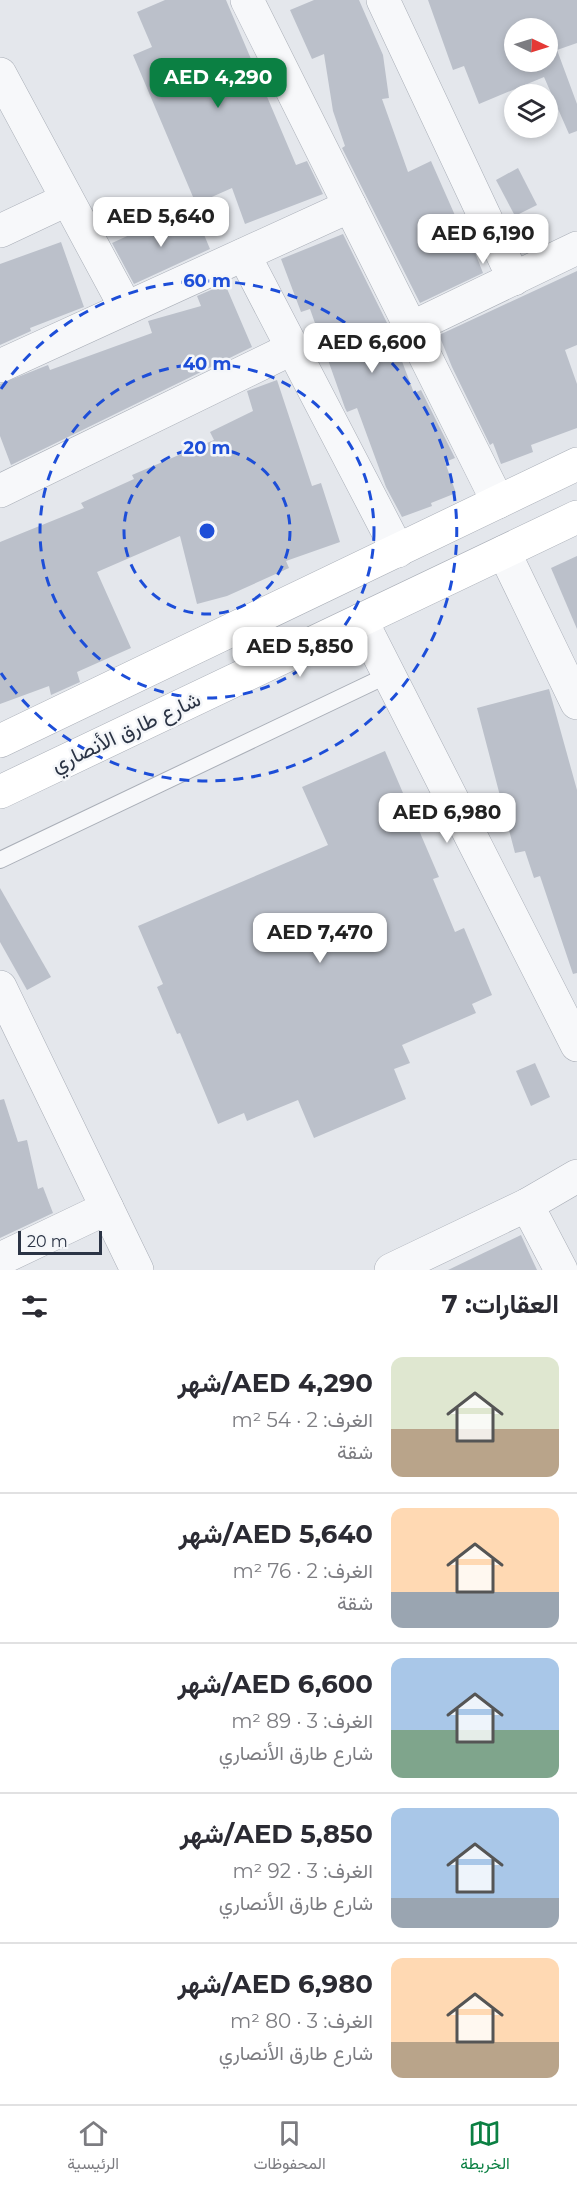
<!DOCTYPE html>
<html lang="ar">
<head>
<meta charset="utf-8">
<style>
	:root { --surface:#fff; --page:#f7f7f7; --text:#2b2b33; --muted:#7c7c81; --line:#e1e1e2; --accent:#0b8043 }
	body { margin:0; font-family:Montserrat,Vazirmatn,sans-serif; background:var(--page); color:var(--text); direction:rtl; height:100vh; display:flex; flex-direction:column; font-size:22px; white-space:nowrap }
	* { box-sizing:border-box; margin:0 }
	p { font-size:20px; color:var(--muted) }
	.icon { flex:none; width:33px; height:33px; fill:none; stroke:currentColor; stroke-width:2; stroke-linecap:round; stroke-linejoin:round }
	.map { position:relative; height:1270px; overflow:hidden; direction:ltr }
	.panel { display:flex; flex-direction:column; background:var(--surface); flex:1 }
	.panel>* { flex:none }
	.needle { width:39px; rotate:94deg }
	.buttons { position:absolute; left:504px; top:18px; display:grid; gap:12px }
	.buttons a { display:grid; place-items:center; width:54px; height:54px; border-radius:50%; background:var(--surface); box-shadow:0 3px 9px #0003; font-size:30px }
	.scale { position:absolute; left:18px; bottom:15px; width:84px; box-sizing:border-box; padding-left:6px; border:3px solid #2b3445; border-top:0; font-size:16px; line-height:21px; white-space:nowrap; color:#2b3445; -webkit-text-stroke:4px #f4f6f9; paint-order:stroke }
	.price { position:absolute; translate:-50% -51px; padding:0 14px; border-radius:12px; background:#fff; color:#222; font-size:20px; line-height:39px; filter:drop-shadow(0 2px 3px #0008) }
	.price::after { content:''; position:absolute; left:50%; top:36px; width:18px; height:14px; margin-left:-9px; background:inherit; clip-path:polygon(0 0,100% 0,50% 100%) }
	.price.on { background:var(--accent); color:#fff }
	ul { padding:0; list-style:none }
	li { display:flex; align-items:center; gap:18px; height:150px; padding:0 18px }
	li+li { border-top:2px solid var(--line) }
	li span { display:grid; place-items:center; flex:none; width:168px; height:120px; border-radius:12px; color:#555 }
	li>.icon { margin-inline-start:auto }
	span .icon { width:72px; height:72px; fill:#fffc; stroke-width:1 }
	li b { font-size:26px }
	h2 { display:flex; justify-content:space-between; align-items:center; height:72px; padding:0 18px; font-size:26px }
	.dock { display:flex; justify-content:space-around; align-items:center; height:84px; border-top:2px solid var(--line); background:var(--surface); font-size:16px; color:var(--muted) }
	.dock a { display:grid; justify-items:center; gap:3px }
	.dock .on { color:var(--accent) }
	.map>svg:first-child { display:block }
	.building { fill:#bbc0ca; fill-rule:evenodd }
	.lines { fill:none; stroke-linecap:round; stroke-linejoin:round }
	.lane-casing { stroke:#a9aeb7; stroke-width:18 }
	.street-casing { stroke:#a9aeb7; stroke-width:34 }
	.secondary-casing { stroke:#a9aeb7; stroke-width:34 }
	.lane { stroke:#f7f8fa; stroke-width:16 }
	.street { stroke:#f7f8fa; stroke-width:33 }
	.secondary { stroke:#fff; stroke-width:33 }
	.ring { fill:none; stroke:#1d4ed8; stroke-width:3; stroke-dasharray:10 8 }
	.labels { text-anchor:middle; stroke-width:5; stroke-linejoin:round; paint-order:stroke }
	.street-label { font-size:21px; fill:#2b3445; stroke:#f4f6f9 }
	.centre { fill:#1d4ed8; stroke:#f4f6f9; stroke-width:3 }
	.ring-label { font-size:18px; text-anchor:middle; font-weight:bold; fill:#1d4ed8; stroke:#f4f6f9; stroke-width:5; stroke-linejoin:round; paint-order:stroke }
</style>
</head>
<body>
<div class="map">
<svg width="577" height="1270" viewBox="0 0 577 1270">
	<rect width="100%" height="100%" fill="#e4e7ec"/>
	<g class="building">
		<path d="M165,0H226L296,165L307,161L323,194L245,224L232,188L196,204L133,55L152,47L137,12Z"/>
		<path d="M314,0H359L383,55L389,98L382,99L408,172L431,161L461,229L465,227L483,273L420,303L342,148L345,146L333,111L324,54L312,59L290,10Z"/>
		<path d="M428,0H577V43L557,50L577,104V131L569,134L544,77L479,104L464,66L453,70ZM514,28H548V62H514Z"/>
		<path d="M518,168L537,205L515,216L496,180Z"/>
		<path d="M195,213L210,249L134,284L112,243L147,227L150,232Z"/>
		<path d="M343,234L389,327L414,393L421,390L455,458L445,462L456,493L431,503L432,506L402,517L386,487L357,408L347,412L345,408L310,309L301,312L281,259Z"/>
		<path d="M61,242L84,307L30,328L31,331L0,345V264Z"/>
		<path d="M577,271V345L565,350L577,384V428L531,445L533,452L501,464L493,443L490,445L452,367L439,335Z"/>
		<path d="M225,284L252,347L11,465L0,436V384L48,365L50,370L152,333L148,321L201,306L197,296Z"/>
		<path d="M277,380L312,486L321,483L340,542L286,561L289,568L227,596L197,604L180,536L97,572L131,648L77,672L80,682L51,695L49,686L0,704V542L84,508L81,503L134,479L132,475L214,440L210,432L253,411L247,391Z"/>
		<path d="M577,556V629L551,568Z"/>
		<path d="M549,689L577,790V973L573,974L540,876L534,878L525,851L515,853L477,708Z"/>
		<path d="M385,751L439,877L433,879L455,932L464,928L492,995L472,1004L476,1013L402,1045L410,1063L394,1069L406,1099L314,1138L298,1100L247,1121L244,1113L218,1124L180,1033L177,1034L157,987L163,984L138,926L328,845L302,787Z"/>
		<path d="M0,888L51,977L27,990L0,942Z"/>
		<path d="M535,1063L550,1097L531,1106L516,1071Z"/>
		<path d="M4,1099L18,1142L27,1140L38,1189L43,1187L53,1213L0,1238V1100Z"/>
		<path d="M521,1235L537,1270H448Z"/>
	</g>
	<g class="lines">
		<g class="lane-casing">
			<path id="lane" d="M0,860L390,674"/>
		</g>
		<g class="street-casing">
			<g id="street">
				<path d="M247,0L498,502"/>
				<path d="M383,0L514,279"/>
				<path d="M0,74L126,308"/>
				<path d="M0,231L66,200"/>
				<path d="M244,255L398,551"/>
				<path d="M411,328L577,248"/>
				<path d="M0,366L350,206"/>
				<path d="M0,491L291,349"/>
				<path d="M504,552L577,703"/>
				<path d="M361,620L577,1045"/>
				<path d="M0,987L137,1270"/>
				<path d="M527,1205L561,1270"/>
				<path d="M0,1259L107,1208"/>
				<path d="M391,1270L527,1205L577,1176"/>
			</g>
		</g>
		<g class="secondary-casing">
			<g id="secondary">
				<path d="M0,741L577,464"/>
				<path d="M0,792L577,517"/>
			</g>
		</g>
		<use href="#lane" class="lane"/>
		<use href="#street" class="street"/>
		<use href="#secondary" class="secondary"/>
	</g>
	<g class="ring">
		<circle cx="207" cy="531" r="83"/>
		<circle cx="207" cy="531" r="167"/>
		<path d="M1 389A250 250 0 1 1 1 673"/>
	</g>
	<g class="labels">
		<g class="street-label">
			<text transform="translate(126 732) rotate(-25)" y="7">شارع طارق الأنصاري</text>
		</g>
	</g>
	<circle cx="207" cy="531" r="9" class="centre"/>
	<g class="ring-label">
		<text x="207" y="287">60 m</text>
		<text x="207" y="370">40 m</text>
		<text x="207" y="454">20 m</text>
	</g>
</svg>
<div class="buttons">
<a><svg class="needle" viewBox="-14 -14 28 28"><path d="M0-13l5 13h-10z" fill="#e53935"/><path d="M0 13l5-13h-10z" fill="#7c7c81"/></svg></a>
<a><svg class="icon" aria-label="layers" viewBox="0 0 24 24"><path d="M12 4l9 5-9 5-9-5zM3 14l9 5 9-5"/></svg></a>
</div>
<div class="scale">20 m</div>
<b class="price on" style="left:218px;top:109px">AED 4,290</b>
<b class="price" style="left:161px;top:248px">AED 5,640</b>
<b class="price" style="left:483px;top:265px">AED 6,190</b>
<b class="price" style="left:372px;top:374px">AED 6,600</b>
<b class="price" style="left:300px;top:678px">AED 5,850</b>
<b class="price" style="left:447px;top:844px">AED 6,980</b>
<b class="price" style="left:320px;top:964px">AED 7,470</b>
</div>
<section class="panel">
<h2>العقارات: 7<svg class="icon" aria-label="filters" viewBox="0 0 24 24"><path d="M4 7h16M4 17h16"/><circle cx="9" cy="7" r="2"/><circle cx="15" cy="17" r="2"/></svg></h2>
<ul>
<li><span style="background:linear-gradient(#dfe7d0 60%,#b9a48a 0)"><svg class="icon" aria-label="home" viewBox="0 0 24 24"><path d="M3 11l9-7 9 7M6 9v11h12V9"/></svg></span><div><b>AED 4,290/شهر</b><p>الغرف: 2 · 54 m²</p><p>شقة</p></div></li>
<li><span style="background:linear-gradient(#ffd9b3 70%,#9aa5b1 0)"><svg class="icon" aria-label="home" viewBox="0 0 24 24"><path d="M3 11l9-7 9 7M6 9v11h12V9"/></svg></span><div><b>AED 5,640/شهر</b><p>الغرف: 2 · 76 m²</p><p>شقة</p></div></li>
<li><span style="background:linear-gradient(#a9c7e8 60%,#7fa58c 0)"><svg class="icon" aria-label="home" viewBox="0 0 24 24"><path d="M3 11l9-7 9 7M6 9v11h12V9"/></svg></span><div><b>AED 6,600/شهر</b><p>الغرف: 3 · 89 m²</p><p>شارع طارق الأنصاري</p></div></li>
<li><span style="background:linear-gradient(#a9c7e8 75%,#9aa5b1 0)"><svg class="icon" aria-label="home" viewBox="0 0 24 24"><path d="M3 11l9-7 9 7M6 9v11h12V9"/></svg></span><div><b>AED 5,850/شهر</b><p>الغرف: 3 · 92 m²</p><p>شارع طارق الأنصاري</p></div></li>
<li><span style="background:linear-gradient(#ffd9b3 70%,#b9a48a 0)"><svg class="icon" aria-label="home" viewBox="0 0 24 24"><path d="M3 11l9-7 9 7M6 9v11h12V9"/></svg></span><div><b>AED 6,980/شهر</b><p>الغرف: 3 · 80 m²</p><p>شارع طارق الأنصاري</p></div></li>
</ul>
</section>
<nav class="dock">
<a class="on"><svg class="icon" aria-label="map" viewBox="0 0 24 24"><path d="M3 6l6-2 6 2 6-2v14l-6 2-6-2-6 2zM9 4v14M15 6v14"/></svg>الخريطة</a>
<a><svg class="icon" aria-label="saved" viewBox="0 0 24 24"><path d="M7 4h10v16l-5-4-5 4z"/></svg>المحفوظات</a>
<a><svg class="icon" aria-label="home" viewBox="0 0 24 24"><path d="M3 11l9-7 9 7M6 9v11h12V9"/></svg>الرئيسية</a>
</nav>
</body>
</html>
